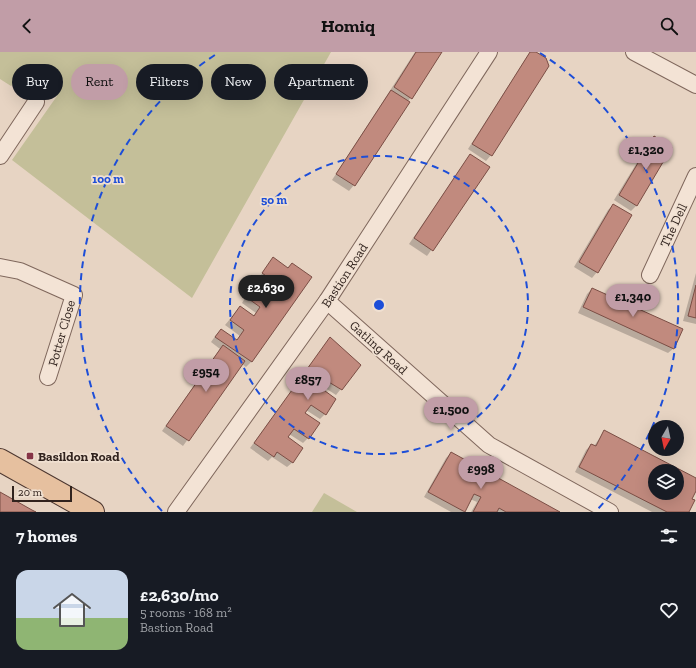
<!DOCTYPE html>
<html lang="en">
<head>
<meta charset="utf-8">
<style>
	:root { --surface:#171b24; --page:#242831; --text:#f1f3f6; --muted:#9ea1a6; --line:#363941; --accent:#c19da7 }
	body { margin:0; font-family:"Zilla Slab",serif; background:var(--page); color:var(--text); height:100vh; display:flex; flex-direction:column; font-size:15px; white-space:nowrap }
	* { box-sizing:border-box; margin:0 }
	p { font-size:13px; color:var(--muted) }
	.icon { flex:none; width:22px; height:22px; fill:none; stroke:currentColor; stroke-width:2; stroke-linecap:round; stroke-linejoin:round }
	.map { position:relative; height:460px; overflow:hidden }
	.details { display:flex; flex-direction:column; background:var(--surface); flex:1 }
	.details>* { flex:none }
	.top-card { position:absolute; left:12px; top:12px; width:400px; height:36px; display:flex; gap:8px }
	.needle { width:26px; rotate:189deg }
	.tools { position:absolute; left:648px; top:368px; display:grid; gap:8px }
	.tools a { display:grid; place-items:center; width:36px; height:36px; border-radius:50%; background:var(--surface); box-shadow:0 4px 16px #0002; font-size:20px }
	.scale { position:absolute; left:12px; bottom:10px; width:60px; box-sizing:border-box; padding-left:4px; border:2px solid #31231e; border-top:0; font-size:11px; line-height:14px; white-space:nowrap; color:#31231e; -webkit-text-stroke:3px #f0e0d1; paint-order:stroke }
	.price { position:absolute; translate:-50% -34px; padding:0 9px; border-radius:14px; background:var(--accent); color:#111; font-size:13px; line-height:26px; filter:drop-shadow(0 1px 2px #0008) }
	.price::after { content:''; position:absolute; left:50%; top:24px; width:12px; height:9px; margin-left:-6px; background:inherit; clip-path:polygon(0 0,100% 0,50% 100%) }
	.price.on { background:#222; color:#fff }
	ul { padding:0; list-style:none }
	li { display:flex; align-items:center; gap:12px; height:100px; padding:0 16px }
	li+li { border-top:1px solid var(--line) }
	li span { display:grid; place-items:center; flex:none; width:112px; height:80px; border-radius:12px; color:#555 }
	li>.icon { margin-inline-start:auto }
	span .icon { width:48px; height:48px; fill:#fffc; stroke-width:1 }
	li b { font-size:17px }
	h2 { display:flex; justify-content:space-between; align-items:center; height:48px; padding:0 16px; font-size:17px }
	.pill { padding:0 14px; border-radius:18px; background:var(--surface); box-shadow:0 4px 16px #0002; font-size:14px; line-height:36px }
	.pill.on { background:var(--accent); color:#111 }
	header { display:flex; justify-content:space-between; align-items:center; height:52px; padding:0 16px; background:var(--accent); color:#111; font-size:18px; font-weight:800 }
	.map>svg:first-child { display:block }
	.green { fill:#c4bf99 }
	.shadow { fill:#0003; fill-rule:evenodd }
	.building { fill:#c18a7e; stroke:#7b4e45; fill-rule:evenodd }
	.lines { fill:none; stroke-linecap:round; stroke-linejoin:round }
	.street-casing { stroke:#7f675c; stroke-width:18 }
	.primary-casing { stroke:#4d3730; stroke-width:24 }
	.street { stroke:#f3e3d5; stroke-width:16 }
	.primary { stroke:#e6c09f; stroke-width:22 }
	.ring { fill:none; stroke:#1d4ed8; stroke-width:2; stroke-dasharray:7 5 }
	.poi-dot { fill:#863447; stroke:#f0e0d1; stroke-width:1.5 }
	.labels { text-anchor:middle; stroke-width:3.5; stroke-linejoin:round; paint-order:stroke }
	.street-label { font-size:13px; fill:#31231e; stroke:#f0e0d1 }
	.poi-label { font-size:13px; font-weight:bold; fill:#31231e; stroke:#f0e0d1; text-anchor:start }
	.centre { fill:#1d4ed8; stroke:#f0e0d1; stroke-width:2 }
	.ring-label { font-size:12px; text-anchor:middle; font-weight:bold; fill:#1d4ed8; stroke:#f0e0d1; stroke-width:3.5; stroke-linejoin:round; paint-order:stroke }
</style>
</head>
<body>
<header><svg class="icon" aria-label="back" viewBox="0 0 24 24"><path d="M15 5l-7 7 7 7"/></svg>Homiq<svg class="icon" aria-label="search" viewBox="0 0 24 24"><circle cx="10" cy="10" r="6"/><path d="M15 15l6 6"/></svg></header>
<div class="map">
<svg width="696" height="460" viewBox="0 0 696 460">
	<rect width="100%" height="100%" fill="#e7d4c3"/>
	<g class="green">
		<path d="M0,0H331L192,246L12,108L57,44C43,32 28,19 11,34L0,27Z"/>
		<path d="M324,441L357,460H312Z"/>
	</g>
	<g class="shadow">
		<path d="M415,0H440L354,133L349,139L332,128Z"/>
		<path d="M530,0H534L491,103L486,109L468,97Z"/>
		<path d="M654,85L671,96L636,154L631,159L614,148L649,91Z"/>
		<path d="M470,103L489,116L427,204L409,192Z"/>
		<path d="M613,153L597,220L592,226L574,215L608,158Z"/>
		<path d="M273,207L287,216L292,212L311,225L251,310L246,315L242,312L183,394L162,379L220,297L211,290L216,283L221,278L236,289L240,284L225,273L240,255L253,264L256,261L242,251L251,237L257,232L270,242L273,238L258,227Z"/>
		<path d="M696,221V272L683,269Z"/>
		<path d="M592,237L674,296L668,301L578,261L587,242Z"/>
		<path d="M330,286L360,313L336,343L322,334L320,336L325,362L320,367L306,358L304,361L308,386L303,391L289,382L287,385L293,410L287,415L272,405L268,409L250,396Z"/>
		<path d="M604,380L696,427V437L691,447L688,460H652L575,420L586,398L591,393L594,394ZM655,419H677V441H655Z"/>
		<path d="M451,401L558,460H471L477,450L470,447L463,460H451L424,445L446,406Z"/>
	</g>
	<g class="building">
		<path d="M416,0H442L412,47L394,35Z"/>
		<path d="M530,0H536L546,6L549,14L492,104L472,92Z"/>
		<path d="M391,38L410,50L355,134L336,122Z"/>
		<path d="M654,84L672,95L637,154L619,143Z"/>
		<path d="M470,102L490,115L433,199L414,186Z"/>
		<path d="M613,152L632,163L598,221L579,210Z"/>
		<path d="M273,205L288,216L292,211L312,225L252,310L215,285L221,277L237,288L244,278L230,268L240,254L254,264L260,255L246,245L256,231L271,241L277,232L262,221Z"/>
		<path d="M696,233V266L688,264Z"/>
		<path d="M592,236L683,277L674,297L583,255Z"/>
		<path d="M330,285L361,313L342,338L327,329L321,336L336,347L326,363L311,353L305,361L320,371L309,387L294,377L288,385L303,396L293,411L277,400L274,405L254,391Z"/>
		<path d="M223,293L245,309L189,389L166,374Z"/>
		<path d="M604,378L696,426V439L692,447L695,448L689,460H667L579,415L591,392L596,394ZM655,419H677V441H655Z"/>
		<path d="M451,400L560,460H506L499,456L497,460H473L481,445L474,442L465,460L428,440Z"/>
		<path d="M0,440L32,458L36,460H0Z"/>
	</g>
	<g class="lines">
		<g class="street-casing">
			<g id="street">
				<path d="M634,0L696,33"/>
				<path d="M0,104L36,50"/>
				<path d="M0,215L20,219L74,243L48,325"/>
				<path d="M650,223L696,124"/>
				<path d="M327,249L489,393L610,460"/>
				<path d="M176,460L327,249L489,0"/>
			</g>
		</g>
		<g class="primary-casing">
			<path id="primary" d="M0,408L93,460"/>
		</g>
		<use href="#street" class="street"/>
		<use href="#primary" class="primary"/>
	</g>
	<g class="ring">
		<circle cx="379" cy="253" r="149"/>
		<path d="M162 459A299 299 0 0 1 218 1M540 1A299 299 0 0 1 596 459"/>
	</g>
	<rect class="poi-dot" x="26" y="400" width="8" height="8" rx="2"/>
	<g class="labels">
		<g class="street-label">
			<text transform="translate(673 173) rotate(-65)" y="5">The Dell</text>
			<text transform="translate(344 223) rotate(-57)" y="5">Bastion Road</text>
			<text transform="translate(61 281) rotate(-74)" y="5">Potter Close</text>
			<text transform="translate(379 295) rotate(42)" y="5">Gatling Road</text>
		</g>
		<g class="poi-label">
			<text x="38" y="409">Basildon Road</text>
		</g>
	</g>
	<circle cx="379" cy="253" r="6" class="centre"/>
	<g class="ring-label">
		<text x="108" y="131">100 m</text>
		<text x="274" y="152">50 m</text>
	</g>
</svg>
<div class="tools">
<a><svg class="needle" viewBox="-14 -14 28 28"><path d="M0-13l5 13h-10z" fill="#e53935"/><path d="M0 13l5-13h-10z" fill="#9ea1a6"/></svg></a>
<a><svg class="icon" aria-label="layers" viewBox="0 0 24 24"><path d="M12 4l9 5-9 5-9-5zM3 14l9 5 9-5"/></svg></a>
</div>
<div class="scale">20 m</div>
<b class="price" style="left:646px;top:119px">£1,320</b>
<b class="price on" style="left:266px;top:257px">£2,630</b>
<b class="price" style="left:633px;top:266px">£1,340</b>
<b class="price" style="left:206px;top:341px">£954</b>
<b class="price" style="left:308px;top:349px">£857</b>
<b class="price" style="left:451px;top:379px">£1,500</b>
<b class="price" style="left:481px;top:438px">£998</b>
<div class="top-card">
<a class="pill">Buy</a>
<a class="pill on">Rent</a>
<a class="pill">Filters</a>
<a class="pill">New</a>
<a class="pill">Apartment</a>
</div>
</div>
<section class="details">
<h2>7 homes<svg class="icon" aria-label="filters" viewBox="0 0 24 24"><path d="M4 7h16M4 17h16"/><circle cx="9" cy="7" r="2"/><circle cx="15" cy="17" r="2"/></svg></h2>
<ul>
<li><span style="background:linear-gradient(#c9d6e8 60%,#8fb573 0)"><svg class="icon" aria-label="home" viewBox="0 0 24 24"><path d="M3 11l9-7 9 7M6 9v11h12V9"/></svg></span><div><b>£2,630/mo</b><p>5 rooms · 168 m²</p><p>Bastion Road</p></div><svg class="icon" aria-label="heart" viewBox="0 0 24 24"><path d="M12 20l-8-8c-3-5 5-10 8-4 3-6 11-1 8 4z"/></svg></li>
</ul>
</section>
</body>
</html>
